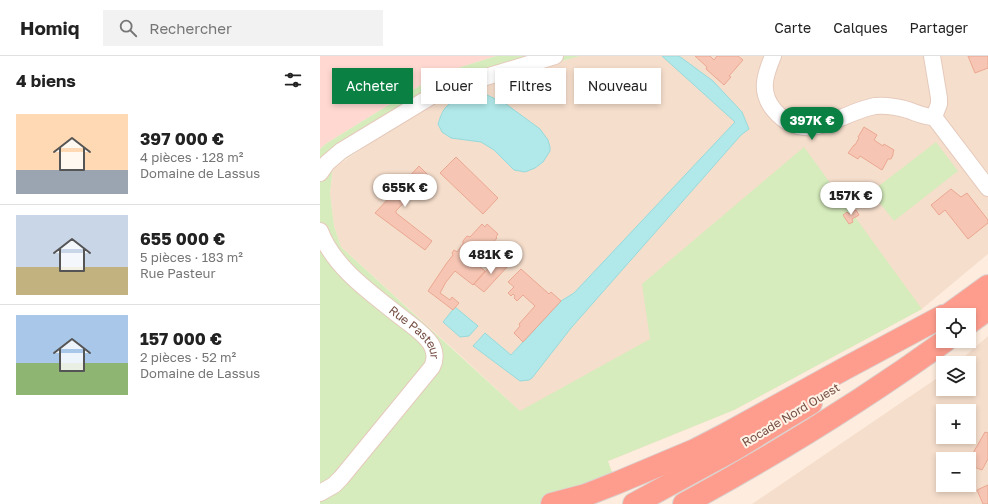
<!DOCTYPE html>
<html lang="fr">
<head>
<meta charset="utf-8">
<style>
	:root { --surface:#fff; --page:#f2f2f2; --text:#222; --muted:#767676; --line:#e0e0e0; --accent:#0b8043 }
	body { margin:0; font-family:"Golos Text",sans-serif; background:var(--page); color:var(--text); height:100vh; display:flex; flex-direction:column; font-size:15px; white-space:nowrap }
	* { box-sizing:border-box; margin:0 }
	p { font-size:13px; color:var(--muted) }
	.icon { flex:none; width:22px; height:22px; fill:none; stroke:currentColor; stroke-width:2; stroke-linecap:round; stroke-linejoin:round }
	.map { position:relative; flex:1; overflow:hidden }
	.side { display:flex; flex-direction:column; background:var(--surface); width:320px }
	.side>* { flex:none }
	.banner { position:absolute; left:12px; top:12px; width:380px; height:36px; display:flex; gap:8px }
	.buttons { position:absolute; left:616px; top:252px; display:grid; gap:8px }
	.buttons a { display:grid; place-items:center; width:40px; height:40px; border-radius:0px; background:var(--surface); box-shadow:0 2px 6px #0003; font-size:20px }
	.price { position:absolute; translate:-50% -34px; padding:0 9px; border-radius:14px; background:#fff; color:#222; font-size:13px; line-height:26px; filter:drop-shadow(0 1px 2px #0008) }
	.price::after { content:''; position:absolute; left:50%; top:24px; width:12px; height:9px; margin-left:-6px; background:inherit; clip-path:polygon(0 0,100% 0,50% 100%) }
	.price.selected { background:var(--accent); color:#fff }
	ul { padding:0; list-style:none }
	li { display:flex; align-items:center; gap:12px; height:100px; padding:0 16px }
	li+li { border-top:1px solid var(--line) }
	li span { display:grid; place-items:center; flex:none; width:112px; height:80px; border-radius:0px; color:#555 }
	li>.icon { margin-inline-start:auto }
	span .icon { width:48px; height:48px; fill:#fffc; stroke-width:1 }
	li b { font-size:17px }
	h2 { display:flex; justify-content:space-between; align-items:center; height:48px; padding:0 16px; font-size:17px }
	.tag { padding:0 14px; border-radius:0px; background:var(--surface); box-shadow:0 2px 6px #0003; font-size:14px; line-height:36px }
	.tag.selected { background:var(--accent); color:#fff }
	header { display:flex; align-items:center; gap:24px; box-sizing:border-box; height:56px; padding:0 20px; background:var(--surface); border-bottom:1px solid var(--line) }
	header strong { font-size:19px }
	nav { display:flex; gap:22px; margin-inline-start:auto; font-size:14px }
	.search { width:280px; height:36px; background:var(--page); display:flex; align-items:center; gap:10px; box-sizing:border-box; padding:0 14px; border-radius:0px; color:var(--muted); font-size:15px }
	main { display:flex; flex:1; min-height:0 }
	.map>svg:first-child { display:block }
	.residential { fill:#f6decc; fill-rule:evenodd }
	.commercial { fill:#ffd9d1 }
	.green { fill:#d6ecbc }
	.water { fill:#b1e8e9; stroke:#96dadb }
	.building { fill:#f6c5b3; stroke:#eaa892 }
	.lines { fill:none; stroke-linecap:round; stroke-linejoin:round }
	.minor-casing { stroke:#e5cabc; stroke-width:18 }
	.highway-casing { stroke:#dbd1ce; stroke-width:24 }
	.minor { stroke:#fff; stroke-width:16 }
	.highway { stroke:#fe9d8e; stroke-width:22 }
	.labels { text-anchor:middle; stroke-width:4; stroke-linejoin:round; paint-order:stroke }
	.street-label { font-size:12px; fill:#764f44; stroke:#fff2e6 }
</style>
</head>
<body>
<header>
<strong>Homiq</strong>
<div class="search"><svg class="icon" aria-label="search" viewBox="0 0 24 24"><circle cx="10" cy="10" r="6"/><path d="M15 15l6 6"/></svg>Rechercher</div>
<nav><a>Carte</a><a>Calques</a><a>Partager</a></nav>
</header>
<main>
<section class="side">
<h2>4 biens<svg class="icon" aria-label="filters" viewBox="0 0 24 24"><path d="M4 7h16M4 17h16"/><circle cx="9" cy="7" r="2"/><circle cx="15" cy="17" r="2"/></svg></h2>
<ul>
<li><span style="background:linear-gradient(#ffd9b3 70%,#9aa5b1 0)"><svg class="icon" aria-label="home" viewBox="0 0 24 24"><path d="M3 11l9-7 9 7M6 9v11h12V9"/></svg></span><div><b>397 000 €</b><p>4 pièces · 128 m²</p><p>Domaine de Lassus</p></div></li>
<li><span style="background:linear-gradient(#c9d6e8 65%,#c2b280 0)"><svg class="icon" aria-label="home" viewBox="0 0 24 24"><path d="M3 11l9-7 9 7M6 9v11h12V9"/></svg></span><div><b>655 000 €</b><p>5 pièces · 183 m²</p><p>Rue Pasteur</p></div></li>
<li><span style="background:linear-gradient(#a9c7e8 60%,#8fb573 0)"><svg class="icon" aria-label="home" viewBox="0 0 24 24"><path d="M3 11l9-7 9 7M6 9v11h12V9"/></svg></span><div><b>157 000 €</b><p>2 pièces · 52 m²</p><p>Domaine de Lassus</p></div></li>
</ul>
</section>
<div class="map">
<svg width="668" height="448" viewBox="0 0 668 448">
	<rect width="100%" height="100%" fill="#feedde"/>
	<g class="residential">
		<path d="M260,0H668V198L602,253L414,354L264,415L142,301L21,191L14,170L10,137L13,112L128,37Z"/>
		<path d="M668,280V448H432L623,318V333H649V307H637ZM623,355H649V381H623ZM623,403H649V429H623Z"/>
	</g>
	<path class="commercial" d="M0,0H176L119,18L7,87L0,93Z"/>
	<g class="green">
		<path d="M176,0H260L128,37L13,111L10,137L14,170L21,191L200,355L330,283L322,228L484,91L602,253L414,354L288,405L292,416L286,442L275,448H0V93L7,87L119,18Z"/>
		<path d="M616,86L638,115L574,165L551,136Z"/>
	</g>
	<g class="water">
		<path d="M342,0H359L393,25L422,56L429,73L421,79L251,272L212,322L209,324L200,325L153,290L165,277L191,299L241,245L254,237L415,66Z"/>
		<path d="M167,39L186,48L220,73L228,84L230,91V95L223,106L215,112L205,116L194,114L174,94L161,86L131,82L122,76L118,68C120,62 122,55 127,50C136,41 155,40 167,39Z"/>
		<path d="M135,251L158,270L149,280L140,281L123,266Z"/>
	</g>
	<g class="building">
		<path d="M375,0H390L394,4L397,0H418L423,4L409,20L411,21L404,29L386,13L387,11Z"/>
		<path d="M648,0H668V12L655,17Z"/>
		<path d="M544,71L557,79L554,84L563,90L564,88L574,94L573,97V99L571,103H568L562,114L540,100L538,103L528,97L534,89H535L539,82L538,81Z"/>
		<path d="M136,101L178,142L163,158L120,117Z"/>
		<path d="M99,110L109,120L76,155V157L112,185L105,194L55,157Z"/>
		<path d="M631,133L641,141L647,137L668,164V167L648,183L625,154L619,159L611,149Z"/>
		<path d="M536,154L539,159L532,163L533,166L529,168L523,159L527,156L529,158Z"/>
		<path d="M162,168L165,171L167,168L178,178L176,181L177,182L155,207L165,215L153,229L135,215L126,226L120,237L130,244L132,241L139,247L133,254L108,235L126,208L133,199L132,197L134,194L137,196L143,188V185L147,180L150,181Z"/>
		<path d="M178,202L187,211L164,236L154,228Z"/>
		<path d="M201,213L229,238L231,236L241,245L203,286L194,277L200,270L199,268L215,250L203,239L197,245L194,242L195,240L193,238L191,240L188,237L194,231L188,226Z"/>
		<path d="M665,376L668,377V403L662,414L649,409V404Z"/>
		<path d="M668,429V448H663L657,434Z"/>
	</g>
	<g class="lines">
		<g class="minor-casing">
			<g id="minor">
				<path d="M453,0C445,19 439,36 454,54C486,92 520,56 555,50C566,49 578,51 588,54C597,57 604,61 614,61"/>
				<path d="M612,0L619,42V48L614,61"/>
				<path d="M614,61L668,132"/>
				<path d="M0,117L7,107L21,95L120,35L235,0"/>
				<path id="s1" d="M0,175C14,212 51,237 81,261C91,269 104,277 111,288C115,295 116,303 112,311L21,422L14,429L0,437"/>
			</g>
		</g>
		<g class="highway-casing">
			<g id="highway">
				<path d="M628,259L668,230"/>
				<path d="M649,267L668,253"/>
				<path d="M232,448L266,439L299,426L375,394L406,378L524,313L623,260"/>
				<path d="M314,448L413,394L491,347"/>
				<path d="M364,448C454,399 542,345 625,285"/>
			</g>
		</g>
		<use href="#minor" class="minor"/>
		<use href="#highway" class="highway"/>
	</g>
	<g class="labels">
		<g class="street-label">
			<text dy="4" stroke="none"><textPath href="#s1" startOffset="141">Rue Pasteur</textPath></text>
			<text transform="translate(471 359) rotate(-31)" y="4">Rocade Nord Ouest</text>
		</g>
	</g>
</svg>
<div class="buttons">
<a><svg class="icon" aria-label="locate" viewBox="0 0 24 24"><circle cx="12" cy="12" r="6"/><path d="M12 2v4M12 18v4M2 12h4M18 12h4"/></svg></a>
<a><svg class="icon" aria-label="layers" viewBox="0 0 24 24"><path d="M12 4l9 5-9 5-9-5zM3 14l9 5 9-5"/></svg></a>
<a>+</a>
<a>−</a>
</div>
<b class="price selected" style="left:492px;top:85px">397K €</b>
<b class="price" style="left:85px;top:152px">655K €</b>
<b class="price" style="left:531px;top:160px">157K €</b>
<b class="price" style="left:171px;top:219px">481K €</b>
<div class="banner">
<a class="tag selected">Acheter</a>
<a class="tag">Louer</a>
<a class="tag">Filtres</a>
<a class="tag">Nouveau</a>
</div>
</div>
</main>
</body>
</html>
